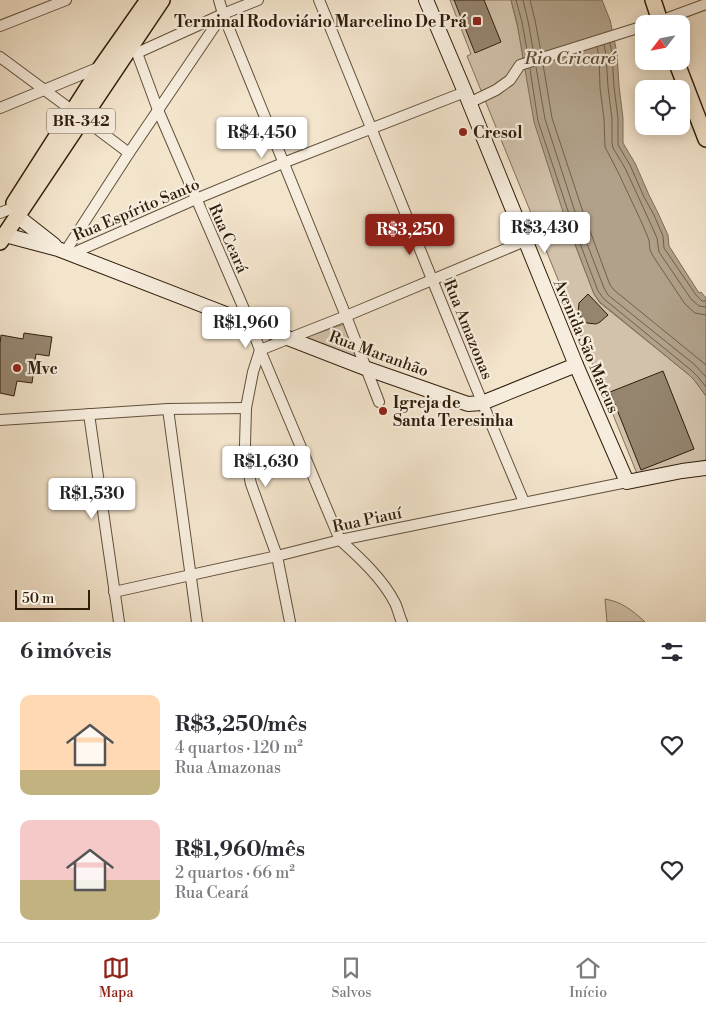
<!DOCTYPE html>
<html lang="pt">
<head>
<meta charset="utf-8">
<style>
	:root { --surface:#fff; --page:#f7f7f7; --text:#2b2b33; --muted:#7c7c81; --line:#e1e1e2; --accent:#8f2418 }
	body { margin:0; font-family:"Libre Bodoni",serif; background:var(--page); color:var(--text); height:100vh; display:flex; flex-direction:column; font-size:19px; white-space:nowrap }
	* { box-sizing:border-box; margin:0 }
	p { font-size:16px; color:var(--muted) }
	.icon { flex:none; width:28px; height:28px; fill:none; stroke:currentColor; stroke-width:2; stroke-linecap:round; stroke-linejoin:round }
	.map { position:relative; height:622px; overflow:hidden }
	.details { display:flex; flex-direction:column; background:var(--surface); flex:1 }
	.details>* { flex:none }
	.needle { width:32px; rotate:238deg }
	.controls { position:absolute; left:635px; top:15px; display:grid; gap:10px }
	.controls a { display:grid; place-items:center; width:55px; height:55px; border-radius:10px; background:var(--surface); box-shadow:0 2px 12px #0003; font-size:25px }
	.scale { position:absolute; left:15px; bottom:12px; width:75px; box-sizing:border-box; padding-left:5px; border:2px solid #301e0a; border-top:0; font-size:14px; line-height:18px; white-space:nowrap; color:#301e0a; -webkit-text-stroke:4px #f7edde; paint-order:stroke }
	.price { position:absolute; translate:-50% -42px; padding:0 11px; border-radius:5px; background:#fff; color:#222; font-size:16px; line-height:32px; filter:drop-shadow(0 1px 2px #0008) }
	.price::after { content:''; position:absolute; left:50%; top:30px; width:15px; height:11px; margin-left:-8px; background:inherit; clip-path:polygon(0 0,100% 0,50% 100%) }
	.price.on { background:var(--accent); color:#fff }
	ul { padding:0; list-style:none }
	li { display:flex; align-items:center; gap:15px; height:125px; padding:0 20px }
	li span { display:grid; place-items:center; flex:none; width:140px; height:100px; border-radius:10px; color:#555 }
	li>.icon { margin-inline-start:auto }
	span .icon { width:60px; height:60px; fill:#fffc; stroke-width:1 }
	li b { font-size:21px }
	h2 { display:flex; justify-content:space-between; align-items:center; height:60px; padding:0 20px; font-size:21px }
	.tabs { display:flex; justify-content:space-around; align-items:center; height:70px; border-top:1px solid var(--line); background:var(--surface); font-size:14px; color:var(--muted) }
	.tabs a { display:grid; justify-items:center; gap:2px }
	.tabs .on { color:var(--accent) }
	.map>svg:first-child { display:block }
	.green { fill:#d2c2ab; stroke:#81705a }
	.water { fill:#b1a18a; stroke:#7d6d57 }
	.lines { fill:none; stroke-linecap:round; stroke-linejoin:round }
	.shore { stroke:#70604a; stroke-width:1 }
	.building { fill:#95856f; stroke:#301e0a }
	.street-casing { stroke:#61503a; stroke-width:12 }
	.secondary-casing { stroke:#301e0a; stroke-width:16 }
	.primary-casing { stroke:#301e0a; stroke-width:18 }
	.street { stroke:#f7edde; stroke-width:10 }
	.secondary { stroke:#f7edde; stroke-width:14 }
	.primary { stroke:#f3e4cc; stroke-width:15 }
	.poi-dot { fill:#8f2418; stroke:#f7edde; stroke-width:2 }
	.labels { text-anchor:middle; stroke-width:4.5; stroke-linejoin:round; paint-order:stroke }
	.shield { fill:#f7edde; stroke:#6c5c4a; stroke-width:1 }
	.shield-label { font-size:15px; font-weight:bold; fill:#301e0a }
	.poi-label { font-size:16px; font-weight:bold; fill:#301e0a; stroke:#f7edde; text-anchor:start }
	.street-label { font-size:16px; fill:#301e0a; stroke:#f7edde }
	.water-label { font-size:18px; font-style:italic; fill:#5d4c37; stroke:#f7edde }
</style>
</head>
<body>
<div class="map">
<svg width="706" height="622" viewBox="0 0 706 622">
	<rect width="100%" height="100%" fill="#f3e4cc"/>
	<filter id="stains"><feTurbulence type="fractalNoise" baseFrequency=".004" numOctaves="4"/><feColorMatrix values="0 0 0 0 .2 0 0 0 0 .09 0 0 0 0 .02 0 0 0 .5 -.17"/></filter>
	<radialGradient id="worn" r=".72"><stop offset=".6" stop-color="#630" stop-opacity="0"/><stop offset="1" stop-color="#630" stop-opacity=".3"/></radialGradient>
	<g class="green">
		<path d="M450,0H511L565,218L594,294L600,303L688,374L695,381L706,396V460L638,476L467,56L471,54Z"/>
		<path d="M344,324L356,357L304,338Z"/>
		<path d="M605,599C622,602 632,610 645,622H607Z"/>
	</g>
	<path class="water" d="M511,0H602L610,20L617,53L619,86L623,118V143L635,163L649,195L658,213L668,235L669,246L699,293L701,292L706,298V396L695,381L688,374L600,302L594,294L565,218L534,122L517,23Z"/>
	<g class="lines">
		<g class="shore">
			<path d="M516,0L522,22L528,56"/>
			<path d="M523,0L528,21L534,54"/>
			<path d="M530,0L535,20L541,52"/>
			<path d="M610,43L612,54L614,87L618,118V145L630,165L644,197L654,215L663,236L664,248L696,295L702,301H706"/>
			<path d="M604,45L606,55L608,87L612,119V143L613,148L625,168L648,218L657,238L659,252L691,299L699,306L706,307"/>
			<path d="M597,47L599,56L600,88L604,119L605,147L618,172L641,221L649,240L650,250L653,256L685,304L695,313L706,315"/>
			<path d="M543,64L552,118L583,212L610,285L614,290L706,365"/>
			<path d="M536,67L545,119L576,215L604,288L608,295L695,365L706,377"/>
			<path d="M530,69L538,121L570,217L598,291L604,299L691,370L699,378L706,387"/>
		</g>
	</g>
	<g class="building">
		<path d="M454,0H484L501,42L475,53Z"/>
		<path d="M588,294L608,315L600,322L596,324L587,323L583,320L578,313L579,303Z"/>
		<path d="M24,333L52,337L49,356L36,354L32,383L17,381L14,396L0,393V344L1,335L23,339Z"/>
		<path d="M663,371L694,449L641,470L610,392Z"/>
	</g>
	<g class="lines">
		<g class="street-casing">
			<g id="street">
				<path d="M219,0L223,14L346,316L379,402"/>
				<path d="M319,0C388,167 453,336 524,502"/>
				<path d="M652,24L706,4"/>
				<path d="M0,26L66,0"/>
				<path d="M129,48L137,53L158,110L250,323L260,350L340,540C359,557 383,579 395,603C398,609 399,616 402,622"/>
				<path d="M137,53L223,14L258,0"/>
				<path d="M0,57L73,111L129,153"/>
				<path d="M469,103L496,90L510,80L520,65L644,26"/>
				<path d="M0,108L100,67"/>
				<path d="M0,213L10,209"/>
				<path d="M65,252L129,153L223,14"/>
				<path d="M71,254L196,199L283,163L465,92"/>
				<path d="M168,409L197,622"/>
				<path d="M89,414L119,622"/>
				<path d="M0,420L168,409L246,408"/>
				<path d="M114,592L277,556L340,540L627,482"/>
				<path d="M290,622L277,556L251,484L247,465L245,445L246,408L253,372L260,350L346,316L525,241"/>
			</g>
		</g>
		<g class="secondary-casing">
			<g id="secondary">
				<path d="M426,0L465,92L576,365L627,482L682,471L706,468"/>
				<path d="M17,216L54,245"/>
				<path d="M5,235L58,249L365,368L468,404L482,403L576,365"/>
			</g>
		</g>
		<g class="primary-casing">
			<g id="primary">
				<path d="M653,0L661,24"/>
				<path d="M676,61L706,139"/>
				<path d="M14,203L101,67L148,0"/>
				<path d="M0,242L162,0"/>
			</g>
		</g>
		<use href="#street" class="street"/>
		<use href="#secondary" class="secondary"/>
		<use href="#primary" class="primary"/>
	</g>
	<g class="poi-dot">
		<rect x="472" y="16" width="10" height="10" rx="2.5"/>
		<circle cx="463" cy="132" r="5"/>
		<circle cx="17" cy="368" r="5"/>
		<circle cx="383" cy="411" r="5"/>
	</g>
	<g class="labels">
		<rect class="shield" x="47" y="108.5" width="68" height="25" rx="4"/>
		<g class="shield-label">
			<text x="81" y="126">BR-342</text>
		</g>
		<g class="poi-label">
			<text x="467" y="27" text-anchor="end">Terminal Rodoviário Marcelino De Prá</text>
			<text x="473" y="138">Cresol</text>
			<text x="27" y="374">Mvc</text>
			<text x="393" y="408">Igreja de<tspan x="393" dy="18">Santa Teresinha</tspan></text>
		</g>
		<g class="street-label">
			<text transform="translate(136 209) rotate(-23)" y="6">Rua Espírito Santo</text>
			<text transform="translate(229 238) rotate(66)" y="6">Rua Ceará</text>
			<text transform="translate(469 329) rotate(68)" y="6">Rua Amazonas</text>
			<text transform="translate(587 346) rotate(67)" y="6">Avenida São Mateus</text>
			<text transform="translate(379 353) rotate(20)" y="6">Rua Maranhão</text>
			<text transform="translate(367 519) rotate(-12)" y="6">Rua Piauí</text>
		</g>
		<g class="water-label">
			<text x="570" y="64">Rio Cricaré</text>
		</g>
	</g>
	<rect width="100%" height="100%" filter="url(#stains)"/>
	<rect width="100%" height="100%" fill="url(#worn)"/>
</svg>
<div class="controls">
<a><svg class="needle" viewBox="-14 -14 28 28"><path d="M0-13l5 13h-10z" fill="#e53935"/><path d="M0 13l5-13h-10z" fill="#7c7c81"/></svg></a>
<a><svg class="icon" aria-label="locate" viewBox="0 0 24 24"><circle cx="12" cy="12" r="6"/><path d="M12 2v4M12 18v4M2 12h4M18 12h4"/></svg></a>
</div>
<div class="scale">50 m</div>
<b class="price" style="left:262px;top:159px">R$4,450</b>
<b class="price" style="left:545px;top:254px">R$3,430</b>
<b class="price on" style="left:410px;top:256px">R$3,250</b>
<b class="price" style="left:246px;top:349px">R$1,960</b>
<b class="price" style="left:266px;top:488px">R$1,630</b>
<b class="price" style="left:92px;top:520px">R$1,530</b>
</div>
<section class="details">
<h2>6 imóveis<svg class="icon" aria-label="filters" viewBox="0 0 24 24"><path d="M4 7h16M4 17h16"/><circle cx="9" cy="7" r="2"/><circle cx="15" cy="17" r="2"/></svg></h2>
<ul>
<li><span style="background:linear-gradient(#ffd9b3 75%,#c2b280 0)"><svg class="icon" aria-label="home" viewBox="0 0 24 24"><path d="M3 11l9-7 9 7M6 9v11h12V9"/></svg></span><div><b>R$3,250/mês</b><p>4 quartos · 120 m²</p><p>Rua Amazonas</p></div><svg class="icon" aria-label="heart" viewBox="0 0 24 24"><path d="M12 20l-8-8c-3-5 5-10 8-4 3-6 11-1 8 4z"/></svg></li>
<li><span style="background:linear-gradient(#f6c9c9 60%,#c2b280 0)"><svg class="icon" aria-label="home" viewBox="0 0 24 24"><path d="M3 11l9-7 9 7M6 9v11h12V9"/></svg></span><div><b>R$1,960/mês</b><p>2 quartos · 66 m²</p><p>Rua Ceará</p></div><svg class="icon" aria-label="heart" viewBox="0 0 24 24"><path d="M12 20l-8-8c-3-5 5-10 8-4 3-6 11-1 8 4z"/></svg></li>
</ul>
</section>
<nav class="tabs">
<a class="on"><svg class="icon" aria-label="map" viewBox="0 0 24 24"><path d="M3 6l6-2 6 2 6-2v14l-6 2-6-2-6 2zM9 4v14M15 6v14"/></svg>Mapa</a>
<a><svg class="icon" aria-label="saved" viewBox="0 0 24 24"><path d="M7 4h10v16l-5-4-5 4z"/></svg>Salvos</a>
<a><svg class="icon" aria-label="home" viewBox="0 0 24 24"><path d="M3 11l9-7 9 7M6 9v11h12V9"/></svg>Início</a>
</nav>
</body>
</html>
